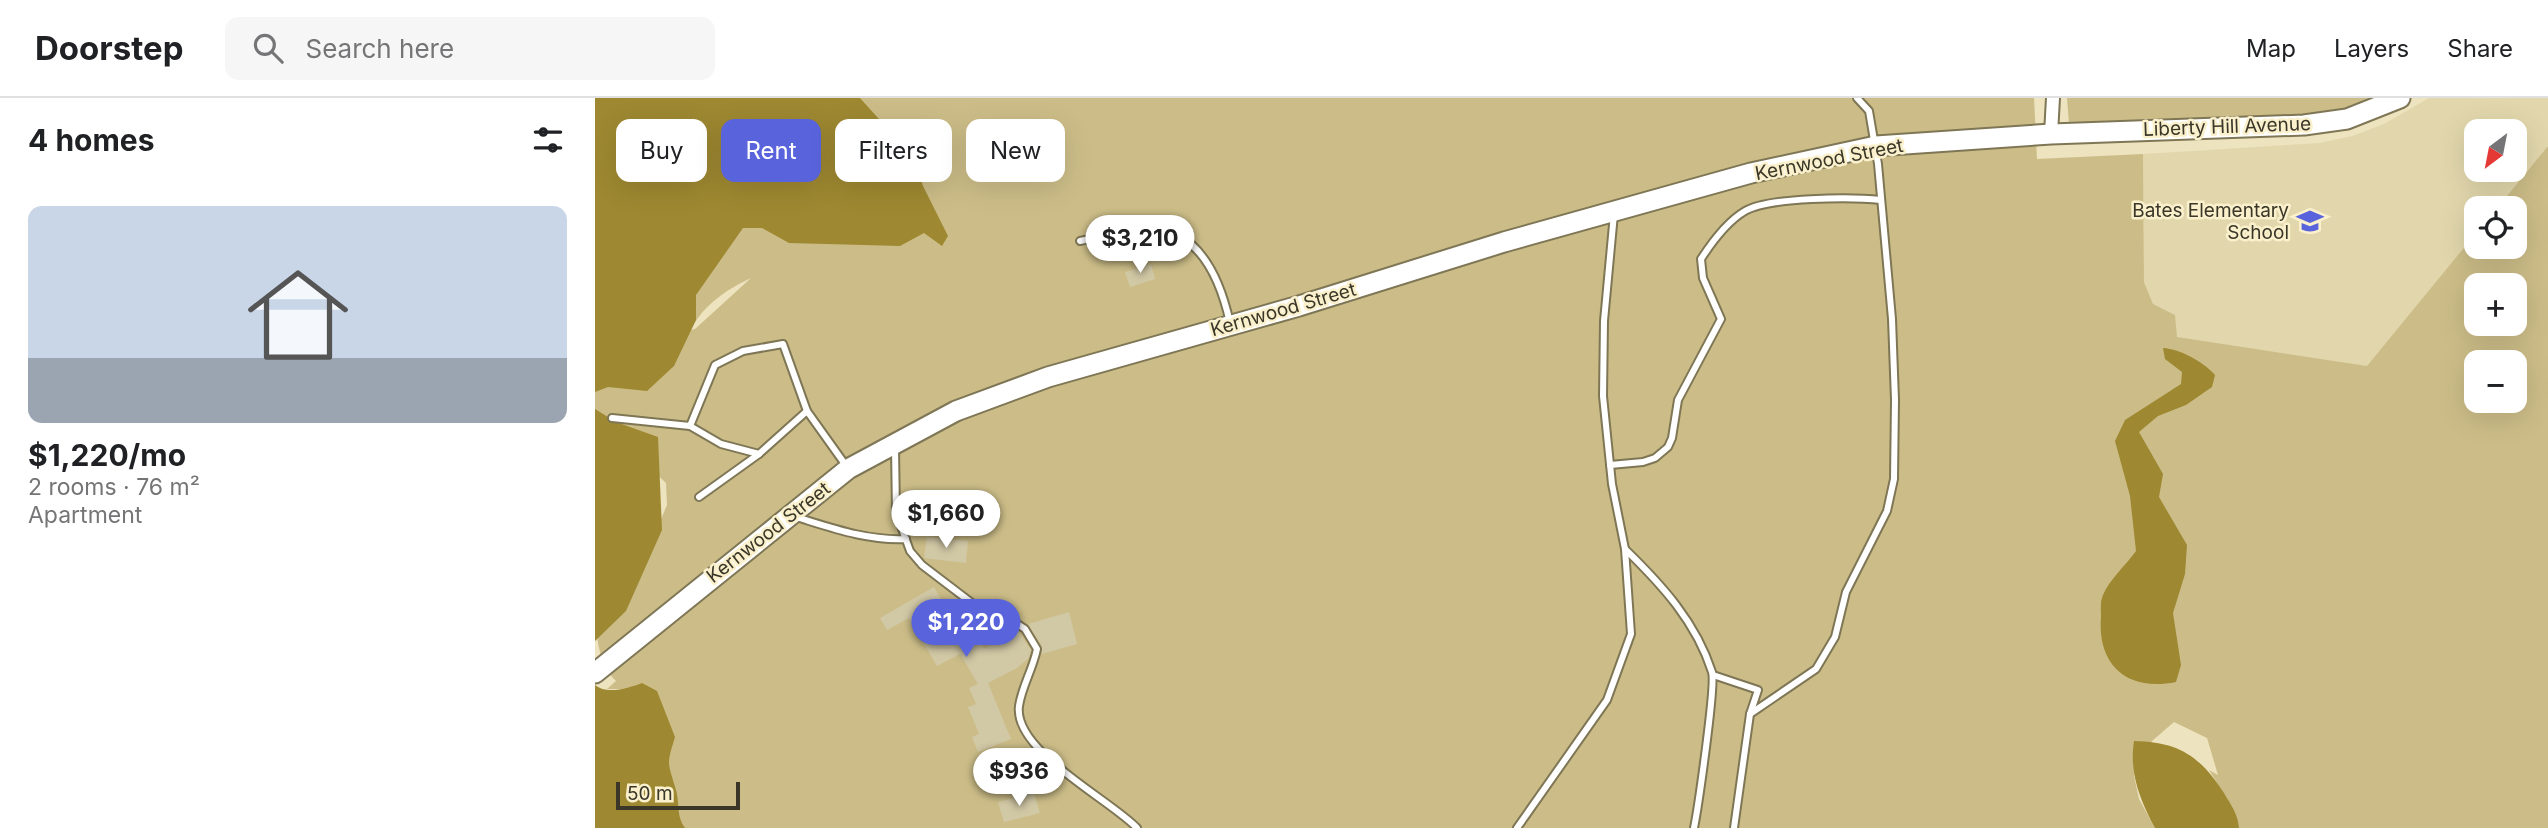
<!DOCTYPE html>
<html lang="en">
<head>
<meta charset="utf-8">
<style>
	:root { --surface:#fff; --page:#f6f6f6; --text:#202124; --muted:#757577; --line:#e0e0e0; --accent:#5964dc }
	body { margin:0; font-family:Inter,sans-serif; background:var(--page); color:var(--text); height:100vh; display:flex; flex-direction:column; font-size:26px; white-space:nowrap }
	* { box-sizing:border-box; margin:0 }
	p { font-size:23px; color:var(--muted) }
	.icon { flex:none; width:38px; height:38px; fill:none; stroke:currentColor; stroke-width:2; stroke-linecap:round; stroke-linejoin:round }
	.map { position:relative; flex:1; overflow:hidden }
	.drawer { display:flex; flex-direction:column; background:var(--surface); width:595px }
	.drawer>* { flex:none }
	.top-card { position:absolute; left:21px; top:21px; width:665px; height:63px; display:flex; gap:14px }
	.needle { width:46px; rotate:212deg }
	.tools { position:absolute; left:1869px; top:21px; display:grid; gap:14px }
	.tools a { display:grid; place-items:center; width:63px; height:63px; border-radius:14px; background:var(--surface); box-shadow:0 7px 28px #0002; font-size:35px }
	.scale { position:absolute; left:21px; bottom:18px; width:124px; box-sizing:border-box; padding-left:7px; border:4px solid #3a3729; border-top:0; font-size:19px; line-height:24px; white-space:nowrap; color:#3a3729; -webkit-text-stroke:5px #faf0cc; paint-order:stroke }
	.price { position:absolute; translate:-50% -60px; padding:0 16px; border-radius:24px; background:#fff; color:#222; font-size:23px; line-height:46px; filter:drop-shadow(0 2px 4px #0008) }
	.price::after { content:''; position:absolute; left:50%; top:42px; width:21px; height:16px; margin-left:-10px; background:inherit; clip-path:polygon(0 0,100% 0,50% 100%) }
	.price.selected { background:var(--accent); color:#fff }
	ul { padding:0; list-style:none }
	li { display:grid; align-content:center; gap:14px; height:371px; padding:0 28px }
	li span { display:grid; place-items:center; height:217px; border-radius:14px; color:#555 }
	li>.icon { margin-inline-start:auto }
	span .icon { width:126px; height:126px; fill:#fffc; stroke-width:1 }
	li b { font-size:30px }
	h2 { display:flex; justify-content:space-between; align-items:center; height:84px; padding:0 28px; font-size:30px }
	.chip { padding:0 24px; border-radius:14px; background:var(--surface); box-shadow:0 7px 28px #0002; font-size:24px; line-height:63px }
	.chip.selected { background:var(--accent); color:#fff }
	header { display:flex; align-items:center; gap:42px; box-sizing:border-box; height:98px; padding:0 35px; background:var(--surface); border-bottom:2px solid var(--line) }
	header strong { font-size:33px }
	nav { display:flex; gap:38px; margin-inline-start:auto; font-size:24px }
	.search { width:490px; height:63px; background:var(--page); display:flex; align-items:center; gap:18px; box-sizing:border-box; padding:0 24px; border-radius:14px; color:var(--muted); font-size:26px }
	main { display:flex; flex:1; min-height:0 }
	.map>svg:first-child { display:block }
	.built { fill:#e2d7ac; fill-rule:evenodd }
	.green { fill:#ccbd88; fill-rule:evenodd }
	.water { fill:#9e8831 }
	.building { fill:#d1c8a5 }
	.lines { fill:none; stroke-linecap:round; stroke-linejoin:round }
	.lane-casing { stroke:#7e7655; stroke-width:10 }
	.street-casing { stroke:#7e7655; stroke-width:16 }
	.secondary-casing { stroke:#7e7655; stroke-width:23 }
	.lane { stroke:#fff; stroke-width:6 }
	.street { stroke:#fff; stroke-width:12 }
	.secondary { stroke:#fff; stroke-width:19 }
	.labels { text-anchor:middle; stroke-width:5; stroke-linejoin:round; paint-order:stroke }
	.street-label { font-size:19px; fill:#3a3729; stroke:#faf0cc }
	.poi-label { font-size:19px; fill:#3a3729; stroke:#faf0cc; text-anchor:end }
</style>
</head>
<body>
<header>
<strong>Doorstep</strong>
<div class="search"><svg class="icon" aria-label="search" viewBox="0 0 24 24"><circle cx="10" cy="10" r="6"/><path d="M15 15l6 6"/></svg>Search here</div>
<nav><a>Map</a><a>Layers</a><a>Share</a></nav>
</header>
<main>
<section class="drawer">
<h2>4 homes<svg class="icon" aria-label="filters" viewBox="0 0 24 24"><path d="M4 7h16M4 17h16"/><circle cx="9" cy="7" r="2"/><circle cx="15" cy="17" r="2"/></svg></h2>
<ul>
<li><span style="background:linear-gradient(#c9d6e8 70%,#9aa5b1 0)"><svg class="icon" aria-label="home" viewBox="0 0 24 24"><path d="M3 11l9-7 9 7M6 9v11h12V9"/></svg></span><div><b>$1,220/mo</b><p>2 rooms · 76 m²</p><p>Apartment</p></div></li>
</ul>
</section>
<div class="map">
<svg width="1953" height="730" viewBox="0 0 1953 730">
	<rect width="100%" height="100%" fill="#ede3bf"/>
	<path class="built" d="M1834,0H1953V48L1902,110H1881V135L1772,269L1582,240L1558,206L1549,184L1548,56L1724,45L1757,38L1789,26ZM1881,33H1920V72H1881Z"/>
	<g class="green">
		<path d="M4,0H1439L1442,61L1548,56L1549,184L1558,206L1580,217L1582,239L1772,268L1881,135V149H1920V110H1902L1953,48V730H1642L1631,699L1614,672L1623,677L1612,640L1579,624L1557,643L1539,678L1544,701L1560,730H75L32,591H12L21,583C0,563 0,525 0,495L59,438L72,407L71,385L51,366L0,345V35ZM156,180L100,231L96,232C107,208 132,191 156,180ZM1881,187H1920V226H1881ZM1881,264H1920V303H1881Z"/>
		<path d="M1472,0H1782L1739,15L1474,26Z"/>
	</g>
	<g class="water">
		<path d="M0,0H265L319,60L328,88L353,138L347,148L329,135L305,148L194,145L167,130H148L101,197V222L79,268L52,293L13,289L0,294Z"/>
		<path d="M1568,250C1585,251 1609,264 1620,277L1617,289L1591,307L1563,318L1544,334L1568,376L1564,399L1592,447L1590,476L1578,515L1586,567L1581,584C1533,594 1502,568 1506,519C1506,512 1505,503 1508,497C1514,482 1531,467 1541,453L1535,398L1520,343L1530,322L1586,286L1587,274L1570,261Z"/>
		<path d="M0,311L21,324L63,339L67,432L31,513L0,543Z"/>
		<path d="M47,585L62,593L80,639C71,668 73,664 81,692C85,707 81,717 90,730H0V587C12,597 34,590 47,585Z"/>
		<path d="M1539,643C1584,644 1605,658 1629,695C1636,707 1643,716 1644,730H1560C1545,702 1534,675 1539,643Z"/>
	</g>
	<g class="building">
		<path d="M556,166L560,181L535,189L530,174Z"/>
		<path d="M332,439L373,443L371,465L329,460Z"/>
		<path d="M339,489L372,547L383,540L389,551L422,532L436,552L433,561L422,570L393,585L416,641L383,654L377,639L384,636L373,609L381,606L374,590L383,586L365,556L342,568L314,520L292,532L285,520Z"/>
		<path d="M474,514L482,546L447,556V548L433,526Z"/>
		<path d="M439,695L445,715L409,724L403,704Z"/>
	</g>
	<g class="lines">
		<g class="lane-casing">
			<g id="lane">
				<path d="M485,143C506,139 528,132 549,131C603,128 625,180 635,225"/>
				<path d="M17,320L95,328L126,346L164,356L212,313"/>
				<path d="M95,328L120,267L148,253L188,246L212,313L252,369"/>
				<path d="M300,350L301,414L315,453L327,467L386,512L406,515L430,531L442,551C438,571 427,588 424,608C418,653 516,702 542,730"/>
				<path d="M1015,367L1048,364L1060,360L1073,349L1077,340L1083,302L1126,221L1108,180L1106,161C1117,144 1133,123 1150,113C1173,99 1258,99 1286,102"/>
				<path d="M104,399L164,356"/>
				<path d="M201,419C237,430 273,443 311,441"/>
				<path d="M1030,451C1067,487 1101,524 1117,574C1121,587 1103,710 1099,730"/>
				<path d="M1118,577L1163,592L1155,616L1139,730"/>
				<path d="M1155,616L1221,571L1240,539L1251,494L1292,413L1299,381L1300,302L1297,221L1283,66L1274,13L1262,0"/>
				<path d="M922,730L1012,602L1036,536L1030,451L1017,386L1008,298L1009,223L1019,116"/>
			</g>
		</g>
		<g class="street-casing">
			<path id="street" d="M1456,36L1458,0"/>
		</g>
		<g class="secondary-casing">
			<path id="secondary" d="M0,575L253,371L361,313L453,279L704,208L909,144L1156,75L1281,48L1456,36L1709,27L1752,21L1805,0"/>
		</g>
		<use href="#lane" class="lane"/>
		<use href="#street" class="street"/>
		<use href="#secondary" class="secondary"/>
	</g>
	<defs>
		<g id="school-bare" transform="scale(2.1)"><path d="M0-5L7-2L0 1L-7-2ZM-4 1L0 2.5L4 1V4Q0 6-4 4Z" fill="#5964dc" stroke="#faf0cc" stroke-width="2.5" paint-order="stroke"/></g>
	</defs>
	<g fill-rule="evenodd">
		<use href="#school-bare" x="1715" y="123"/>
	</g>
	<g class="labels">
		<g class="street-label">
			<text transform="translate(1632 28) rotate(-2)" y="7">Liberty Hill Avenue</text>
			<text transform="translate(1234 61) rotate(-11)" y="7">Kernwood Street</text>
			<text transform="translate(688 211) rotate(-16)" y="7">Kernwood Street</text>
			<text transform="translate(173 434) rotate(-38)" y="7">Kernwood Street</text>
		</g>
		<g class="poi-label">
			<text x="1694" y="119">Bates Elementary<tspan x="1694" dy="22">School</tspan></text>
		</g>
	</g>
</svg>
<div class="tools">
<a><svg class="needle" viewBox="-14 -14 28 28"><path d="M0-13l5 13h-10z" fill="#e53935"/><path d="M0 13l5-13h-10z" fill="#757577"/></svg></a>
<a><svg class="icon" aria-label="locate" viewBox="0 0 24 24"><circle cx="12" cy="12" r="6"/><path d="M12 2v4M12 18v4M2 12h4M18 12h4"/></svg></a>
<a>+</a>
<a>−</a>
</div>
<div class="scale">50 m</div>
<b class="price" style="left:545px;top:177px">$3,210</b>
<b class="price" style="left:351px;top:452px">$1,660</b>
<b class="price selected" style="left:371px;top:561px">$1,220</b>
<b class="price" style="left:424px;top:710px">$936</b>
<div class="top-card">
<a class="chip">Buy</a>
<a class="chip selected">Rent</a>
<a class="chip">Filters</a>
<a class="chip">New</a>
</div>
</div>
</main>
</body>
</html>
